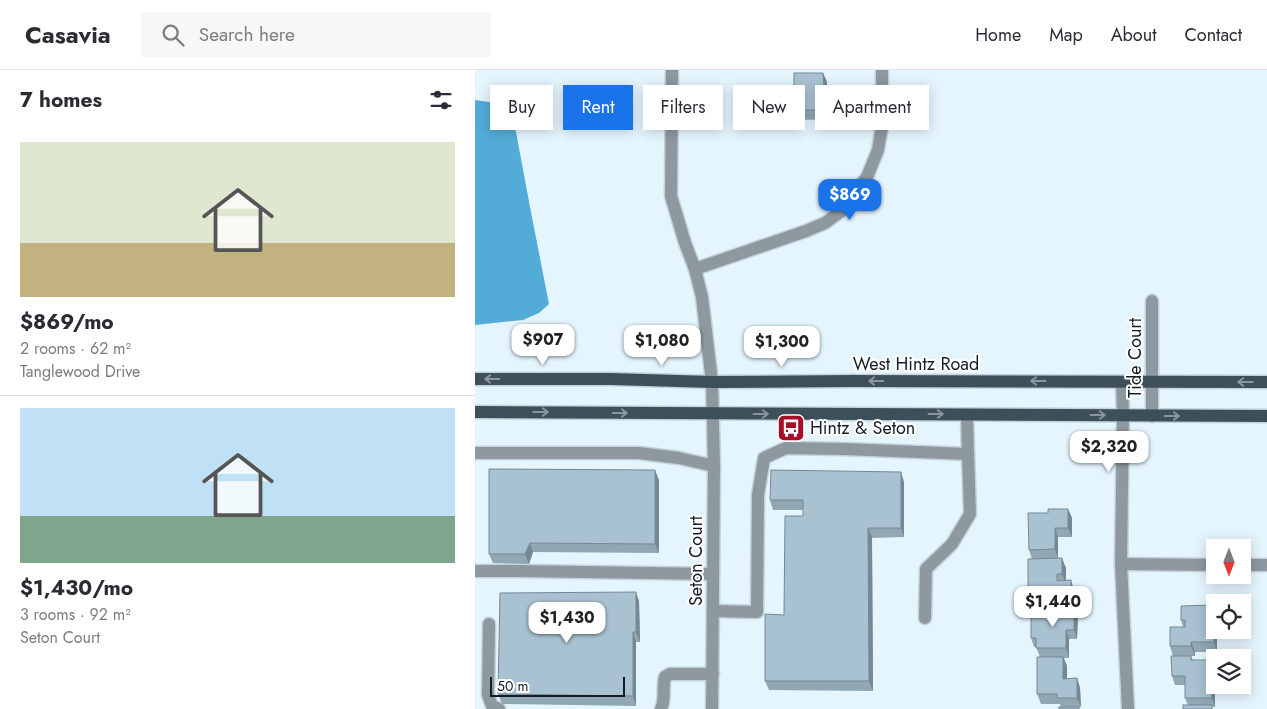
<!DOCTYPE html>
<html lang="en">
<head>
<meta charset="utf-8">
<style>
	:root { --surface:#fff; --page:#f7f7f7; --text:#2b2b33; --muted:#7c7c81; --line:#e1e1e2; --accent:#1a73e8 }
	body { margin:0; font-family:Jost,sans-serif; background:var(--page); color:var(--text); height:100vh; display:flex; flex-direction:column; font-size:19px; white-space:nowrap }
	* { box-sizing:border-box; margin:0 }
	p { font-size:16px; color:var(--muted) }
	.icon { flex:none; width:28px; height:28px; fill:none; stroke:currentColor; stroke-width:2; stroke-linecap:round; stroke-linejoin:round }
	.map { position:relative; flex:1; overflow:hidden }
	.panel { display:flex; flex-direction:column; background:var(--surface); width:475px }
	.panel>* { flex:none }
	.top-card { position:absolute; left:15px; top:15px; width:475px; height:45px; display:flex; gap:10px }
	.needle { width:32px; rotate:180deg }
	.buttons { position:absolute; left:731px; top:469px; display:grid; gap:10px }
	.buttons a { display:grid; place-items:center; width:45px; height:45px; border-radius:0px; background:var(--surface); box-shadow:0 2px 12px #0003; font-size:25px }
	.scale { position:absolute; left:15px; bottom:12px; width:135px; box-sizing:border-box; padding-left:5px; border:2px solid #131d22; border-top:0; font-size:14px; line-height:18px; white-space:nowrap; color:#131d22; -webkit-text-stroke:4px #fff; paint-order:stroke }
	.price { position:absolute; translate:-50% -42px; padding:0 11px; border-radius:10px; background:#fff; color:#222; font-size:16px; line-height:32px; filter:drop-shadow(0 1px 2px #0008) }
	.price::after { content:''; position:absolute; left:50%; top:30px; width:15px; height:11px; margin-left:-8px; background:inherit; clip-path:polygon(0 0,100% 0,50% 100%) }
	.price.current { background:var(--accent); color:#fff }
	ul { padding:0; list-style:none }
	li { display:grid; align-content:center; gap:10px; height:265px; padding:0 20px }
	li+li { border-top:1px solid var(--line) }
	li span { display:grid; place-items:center; height:155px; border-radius:0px; color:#555 }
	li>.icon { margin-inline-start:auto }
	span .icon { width:90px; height:90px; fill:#fffc; stroke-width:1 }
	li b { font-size:21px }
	h2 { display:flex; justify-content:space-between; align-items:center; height:60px; padding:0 20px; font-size:21px }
	.tag { padding:0 18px; border-radius:0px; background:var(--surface); box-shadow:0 2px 12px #0003; font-size:18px; line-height:45px }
	.tag.current { background:var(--accent); color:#fff }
	header { display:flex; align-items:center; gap:30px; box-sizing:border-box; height:70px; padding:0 25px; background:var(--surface); border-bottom:1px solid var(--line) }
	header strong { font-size:24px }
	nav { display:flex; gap:28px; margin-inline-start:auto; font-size:18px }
	.search { width:350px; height:45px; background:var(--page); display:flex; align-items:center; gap:12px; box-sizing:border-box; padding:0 18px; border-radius:0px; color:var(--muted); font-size:19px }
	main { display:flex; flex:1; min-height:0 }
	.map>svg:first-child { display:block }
	.water { fill:#52acd7 }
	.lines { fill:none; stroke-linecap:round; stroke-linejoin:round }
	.minor-casing { stroke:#c3d2db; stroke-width:15 }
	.major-casing { stroke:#c3d2db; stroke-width:15 }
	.minor { stroke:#8e989f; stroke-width:12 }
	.major { stroke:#3d505a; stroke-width:12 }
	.wall { fill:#91a7b4 }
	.shaded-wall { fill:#768892 }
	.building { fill:#a9c2d1; stroke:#768892 }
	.oneway { stroke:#8b969c }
	.labels { text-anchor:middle; stroke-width:4; stroke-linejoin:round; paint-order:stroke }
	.street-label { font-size:18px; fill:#131d22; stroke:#fff }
	.poi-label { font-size:18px; fill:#131d22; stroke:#fff; text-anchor:start }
</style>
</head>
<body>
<header>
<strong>Casavia</strong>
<div class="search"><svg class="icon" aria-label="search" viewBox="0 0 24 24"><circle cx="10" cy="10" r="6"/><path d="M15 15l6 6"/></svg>Search here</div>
<nav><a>Home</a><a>Map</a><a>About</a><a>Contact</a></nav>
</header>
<main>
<section class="panel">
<h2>7 homes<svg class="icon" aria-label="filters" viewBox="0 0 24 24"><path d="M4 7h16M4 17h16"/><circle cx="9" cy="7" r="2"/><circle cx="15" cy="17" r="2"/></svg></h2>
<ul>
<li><span style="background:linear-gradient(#dfe7d0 65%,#c2b280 0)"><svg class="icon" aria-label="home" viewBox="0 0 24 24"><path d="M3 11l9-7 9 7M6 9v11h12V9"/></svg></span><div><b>$869/mo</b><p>2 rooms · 62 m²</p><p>Tanglewood Drive</p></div></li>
<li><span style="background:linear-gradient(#bfe0f5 70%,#7fa58c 0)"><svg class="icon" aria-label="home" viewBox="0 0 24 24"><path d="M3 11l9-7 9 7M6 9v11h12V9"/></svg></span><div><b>$1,430/mo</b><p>3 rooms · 92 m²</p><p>Seton Court</p></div></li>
</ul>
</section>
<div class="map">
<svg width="792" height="639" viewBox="0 0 792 639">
	<rect width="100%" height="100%" fill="#e5f5fe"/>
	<path class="water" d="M0,30L35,35L41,62L55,137L74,234L64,243L48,250L0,255Z"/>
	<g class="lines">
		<g class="minor-casing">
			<g id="minor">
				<path d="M197,0L196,126L210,173L220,199L227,227L237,312L239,396L237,639"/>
				<path d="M220,199L331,161L350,153L365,142L392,107L403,80L407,56V0"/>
				<path d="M677,231V346"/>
				<path d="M647,312L648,345L646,494L653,639"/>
				<path d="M0,383H164L204,388L239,396"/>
				<path d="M646,494L740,495"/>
				<path d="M768,495H792"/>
				<path d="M0,501H44L238,504"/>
				<path d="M238,541L282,542L283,425L289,388L311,378L369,379L493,384L492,345"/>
				<path d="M450,548L451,499L477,474L495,444L493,384"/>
				<path d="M14,554L13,625L17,636L24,639"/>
				<path d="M186,639C191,629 187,617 190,607L195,604H238"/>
			</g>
		</g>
		<g class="major-casing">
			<g id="major">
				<path d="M0,309H136L237,312L378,311L792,312"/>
				<path d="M0,342L792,346"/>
			</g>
		</g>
		<use href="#minor" class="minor"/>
		<use href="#major" class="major"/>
	</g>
	<g class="wall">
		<path d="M348,3L352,12V19L362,28L363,49L323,50L319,40Z"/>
		<path d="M184,410V483L58,482L54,494L18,493L14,484Z"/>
		<path d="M429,412V467L397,468L398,621L294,620L290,611L309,545L328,446V440H298L295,430Z"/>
		<path d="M593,439L597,448V467H583V488L591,498V510L599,520V537L603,547L602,569H594V588H589L592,596V609L602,608L605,618L606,637H586L585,634H566L562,624L565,587L561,577H559L556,568L579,546V538L578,535L556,536L553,526L557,489L554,480L573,443Z"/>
		<path d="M164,531L165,572H161V636L27,634L23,624Z"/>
		<path d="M738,535L740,540V560H742V582H720V586H698L695,576L708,557L706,550Z"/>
		<path d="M716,586L718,590H736L740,600V637L713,635L710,628V615H700L697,606Z"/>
	</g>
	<g class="shaded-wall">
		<path d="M348,3L352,12V28L349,19Z"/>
		<path d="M359,18L362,28L363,49L359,40Z"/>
		<path d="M180,400L184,410V483L180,474Z"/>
		<path d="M426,402L429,412V467L426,458Z"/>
		<path d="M593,439L597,448V467L593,458Z"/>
		<path d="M393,458L397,468L398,621L394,611Z"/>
		<path d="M580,458L583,467V489L580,479Z"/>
		<path d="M55,473L58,482L54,494L50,484Z"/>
		<path d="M587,488L591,498V514L587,504Z"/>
		<path d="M596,510L599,520V539L596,530Z"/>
		<path d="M161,522L164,531L165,572L161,562Z"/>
		<path d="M738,535L740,540V560H742V582L739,572Z"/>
		<path d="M599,537L603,547L602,569L599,560Z"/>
		<path d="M591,560L594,569V588L591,578Z"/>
		<path d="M158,562L161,572V636L158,626Z"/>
		<path d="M716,572L720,582V586L716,576Z"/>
		<path d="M588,587L592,596V618L588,609Z"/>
		<path d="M736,590L740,600V637L737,628Z"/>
		<path d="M602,608L605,618L606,637L602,628Z"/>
	</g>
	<g class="building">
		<path d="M319,3H348L349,19L359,18V40H319Z"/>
		<path d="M14,399L180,400V474L55,473L50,484H14Z"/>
		<path d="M296,400L426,402V458H393L394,611H290V544L309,545L310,446H328V430H295Z"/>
		<path d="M573,439H593V458H580V479L554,480L553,443H573Z"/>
		<path d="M587,488V504H582V511L596,510V530H576V526H553V489Z"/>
		<path d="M161,522V562H158V626L23,624L25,523Z"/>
		<path d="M738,535L739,572H716V576H695V557H710V550H706V536Z"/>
		<path d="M579,537H599V560H591V578H561V568H556V546H579Z"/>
		<path d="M696,586H716V590H736L737,628H710V606H697Z"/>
		<path d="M562,587H588V609L602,608V628H582V624H562Z"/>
		<rect x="708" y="635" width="29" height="4"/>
		<rect x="584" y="637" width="20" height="2"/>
	</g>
	<defs><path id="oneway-shaft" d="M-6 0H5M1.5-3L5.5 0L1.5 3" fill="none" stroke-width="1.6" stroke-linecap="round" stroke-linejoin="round" transform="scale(1.25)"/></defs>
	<g class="oneway">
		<use href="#oneway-shaft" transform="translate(17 309) rotate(180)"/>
		<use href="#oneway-shaft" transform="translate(401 311) rotate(180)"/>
		<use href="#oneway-shaft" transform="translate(563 311) rotate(-180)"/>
		<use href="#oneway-shaft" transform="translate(770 312) rotate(180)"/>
		<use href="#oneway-shaft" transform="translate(66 342)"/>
		<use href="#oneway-shaft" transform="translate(145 343)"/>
		<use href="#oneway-shaft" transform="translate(286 344)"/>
		<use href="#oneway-shaft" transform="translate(461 344)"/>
		<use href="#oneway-shaft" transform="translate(623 345)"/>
		<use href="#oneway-shaft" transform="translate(697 346)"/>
	</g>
	<defs>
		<g id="bus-square" transform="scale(1.4375)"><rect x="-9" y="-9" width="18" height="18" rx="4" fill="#a60d26" stroke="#fff"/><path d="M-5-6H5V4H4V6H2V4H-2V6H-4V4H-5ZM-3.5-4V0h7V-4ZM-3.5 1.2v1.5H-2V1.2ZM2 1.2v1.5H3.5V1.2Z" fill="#fff"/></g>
	</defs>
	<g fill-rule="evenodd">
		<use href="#bus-square" x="316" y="358"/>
	</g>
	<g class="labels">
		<g class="street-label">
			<text transform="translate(660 288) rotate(-90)" y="6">Tide Court</text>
			<text x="441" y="300">West Hintz Road</text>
			<text transform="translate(221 491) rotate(-90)" y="6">Seton Court</text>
		</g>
		<g class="poi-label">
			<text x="335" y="364">Hintz &amp; Seton</text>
		</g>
	</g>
</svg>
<div class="buttons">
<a><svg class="needle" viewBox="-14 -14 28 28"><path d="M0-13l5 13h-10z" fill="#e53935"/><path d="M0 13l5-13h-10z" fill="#7c7c81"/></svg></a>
<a><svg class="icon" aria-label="locate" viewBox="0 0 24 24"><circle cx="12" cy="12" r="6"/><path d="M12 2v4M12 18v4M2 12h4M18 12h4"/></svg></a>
<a><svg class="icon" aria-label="layers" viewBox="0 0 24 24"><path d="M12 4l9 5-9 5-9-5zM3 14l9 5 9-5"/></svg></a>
</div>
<div class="scale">50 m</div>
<b class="price current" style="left:375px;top:151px">$869</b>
<b class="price" style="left:68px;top:296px">$907</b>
<b class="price" style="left:187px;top:297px">$1,080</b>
<b class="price" style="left:307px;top:298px">$1,300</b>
<b class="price" style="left:634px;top:403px">$2,320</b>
<b class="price" style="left:578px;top:558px">$1,440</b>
<b class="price" style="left:92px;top:574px">$1,430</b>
<div class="top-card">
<a class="tag">Buy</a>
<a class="tag current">Rent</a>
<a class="tag">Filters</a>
<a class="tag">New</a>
<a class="tag">Apartment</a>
</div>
</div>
</main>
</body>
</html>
